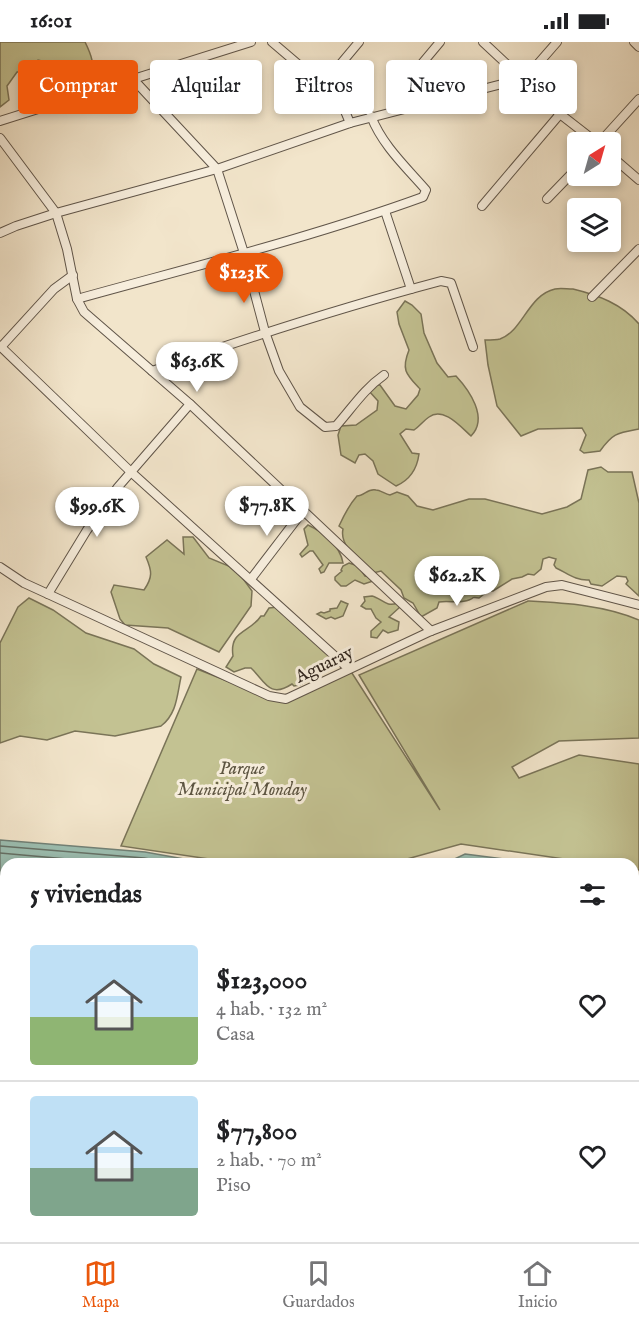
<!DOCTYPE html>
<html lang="es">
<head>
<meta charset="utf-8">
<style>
	:root { --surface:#fff; --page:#f2f2f2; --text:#202124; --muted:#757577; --line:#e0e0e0; --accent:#ea580c }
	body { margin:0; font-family:"IM FELL English",serif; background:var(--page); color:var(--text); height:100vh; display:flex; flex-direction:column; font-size:22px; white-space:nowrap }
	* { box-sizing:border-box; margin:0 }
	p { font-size:20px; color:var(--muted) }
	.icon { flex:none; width:33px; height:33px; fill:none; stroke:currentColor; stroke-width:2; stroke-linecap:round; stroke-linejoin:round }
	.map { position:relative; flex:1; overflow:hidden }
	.details { position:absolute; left:0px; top:816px; width:639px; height:384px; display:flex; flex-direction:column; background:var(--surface); border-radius:18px 18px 0 0; box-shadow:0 3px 9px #0003 }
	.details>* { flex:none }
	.guide { position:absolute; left:18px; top:18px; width:603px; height:54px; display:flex; gap:12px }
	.needle { width:39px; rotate:37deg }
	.fabs { position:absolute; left:567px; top:90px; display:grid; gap:12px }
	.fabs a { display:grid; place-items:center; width:54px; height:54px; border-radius:6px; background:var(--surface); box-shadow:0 3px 9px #0003; font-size:30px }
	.price { position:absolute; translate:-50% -51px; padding:0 14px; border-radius:21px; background:#fff; color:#222; font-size:20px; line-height:39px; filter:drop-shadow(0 2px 3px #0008) }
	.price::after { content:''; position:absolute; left:50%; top:36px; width:18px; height:14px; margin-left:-9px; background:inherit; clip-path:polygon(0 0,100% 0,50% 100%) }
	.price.active { background:var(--accent); color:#fff }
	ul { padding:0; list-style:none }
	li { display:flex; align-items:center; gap:18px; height:150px; padding:0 30px }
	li+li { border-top:2px solid var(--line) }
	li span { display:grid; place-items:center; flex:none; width:168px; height:120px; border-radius:6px; color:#555 }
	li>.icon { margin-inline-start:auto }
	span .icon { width:72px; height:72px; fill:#fffc; stroke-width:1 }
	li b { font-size:26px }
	h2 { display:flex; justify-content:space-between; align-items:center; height:72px; padding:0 30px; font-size:26px }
	.tag { padding:0 21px; border-radius:6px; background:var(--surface); box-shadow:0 3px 9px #0003; font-size:21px; line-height:54px }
	.tag.active { background:var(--accent); color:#fff }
	.status { display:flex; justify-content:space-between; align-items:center; height:42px; padding:0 30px; background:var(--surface); direction:ltr }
	.status svg { height:16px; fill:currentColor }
	.tabs { display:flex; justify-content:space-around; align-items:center; height:84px; border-top:2px solid var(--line); background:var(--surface); font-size:16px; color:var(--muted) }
	.tabs a { display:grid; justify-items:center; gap:3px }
	.tabs .active { color:var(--accent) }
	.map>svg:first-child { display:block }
	.green { fill:#c3c292; stroke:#7a7458; stroke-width:1.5 }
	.water { fill:#9cbfb2; stroke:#718177; stroke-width:1.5 }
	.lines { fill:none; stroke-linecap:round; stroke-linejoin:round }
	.shore { stroke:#667268; stroke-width:1.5 }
	.minor-casing { stroke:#605549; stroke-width:10 }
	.minor { stroke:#f7eedd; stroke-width:8 }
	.labels { text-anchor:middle; stroke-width:6; stroke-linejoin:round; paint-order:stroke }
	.street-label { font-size:18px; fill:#30251e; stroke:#f7eedd }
	.park-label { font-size:18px; font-style:italic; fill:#5c5441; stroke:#f7eedd }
</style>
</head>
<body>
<div class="status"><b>16:01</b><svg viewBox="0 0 49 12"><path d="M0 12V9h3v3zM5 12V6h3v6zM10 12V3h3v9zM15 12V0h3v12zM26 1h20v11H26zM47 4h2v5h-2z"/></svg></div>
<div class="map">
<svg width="639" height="1200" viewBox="0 0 639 1200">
	<rect width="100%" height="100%" fill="#f2e5cb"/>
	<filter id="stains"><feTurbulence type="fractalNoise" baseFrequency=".00333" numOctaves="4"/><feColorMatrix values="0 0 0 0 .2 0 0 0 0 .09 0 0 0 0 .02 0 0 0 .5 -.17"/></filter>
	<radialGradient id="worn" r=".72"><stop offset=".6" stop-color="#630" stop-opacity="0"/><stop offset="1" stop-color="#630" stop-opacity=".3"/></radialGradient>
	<g class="green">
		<path d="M0,0H85C91,12 96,25 91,38C76,46 60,53 50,34C48,30 48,24 46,20L38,18L29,30H17L7,44L9,58L0,65Z"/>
		<path d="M573,247C598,253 622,262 639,282V387C617,391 613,391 600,409L584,411L580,408L586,393L582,386L538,387L521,394L497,364L488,323L485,298C490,298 496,298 500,297C523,289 528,253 555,247C560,246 567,247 573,247Z"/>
		<path d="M405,259L412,263L421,272L424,291L437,321L448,335L456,334C469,348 489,376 471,394C461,385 443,364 429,375C423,379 420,384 414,388L406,387L400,392L412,411L419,412C417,427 410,438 396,444L378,432L373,419L365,412L359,413L355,421L341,413L338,393L341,384L356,383L377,368L378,359L369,349L375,343H380L395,364L406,367L418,353L420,347C406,332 401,328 409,308L399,282L397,270Z"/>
		<path d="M601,425L608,430H632L639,461V554L626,542L628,539L626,535L617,534L602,544L591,542L589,538C576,539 567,531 556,526L554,523L556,517L549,515L543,517L541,527L534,533L528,532L522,535L512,537L493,549H488L479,556C469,555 477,555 469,558C459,562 449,558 439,560L437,566L421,575L413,561L404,556L401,548L381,529L373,531C361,519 339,505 343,487L339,484C344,473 349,463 357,454C364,454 368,446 376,448C380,448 385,452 390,453L397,450L408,454L417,464L433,468L469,457H485L542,472L567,465L581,457L588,428Z"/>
		<path d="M308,483C323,490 340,503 343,521H329L324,530L321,531L319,527L323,523L313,509H310L302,515L300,512L308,503L304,487Z"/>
		<path d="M183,495H193L209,516L236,527L252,549L251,564L219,610L168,586L125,583L120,577L111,550L114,543L144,548C153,535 152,529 146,515L167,498L184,512Z"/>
		<path d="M349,521L358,524L365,534L371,535L373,539L364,542L355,538L346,544H341L335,538V535L342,529L341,528L343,524Z"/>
		<path d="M372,554C381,556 387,566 397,561L400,565L389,575L399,580L398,588L388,591L383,588L377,596L371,595V589L381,580L376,576L371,567H366L361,564L365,559L364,555Z"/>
		<path d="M29,556L53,568L86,591L134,607L154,622L181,635C177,653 177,672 161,684L115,694L75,689L47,698L20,694L0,701V601L18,565Z"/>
		<path d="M341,559L348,562L343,574L335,577L331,575L326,577L317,572L321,570L324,571L330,569V567L337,566Z"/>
		<path d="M528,559C565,561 604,563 639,578V696L559,699L512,725L519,736L579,713L639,722V828L633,827V822H598L461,802L389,822H243L121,804L197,627L270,656L288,659L350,628L440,768L359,633Z"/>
		<path d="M278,565L338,620L337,624L325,628L300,643L294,644L292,642C269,657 265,639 251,626H245L234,630L226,625L233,614C229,588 250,591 261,574H264L269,566Z"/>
		<path d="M633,932H639V1200H0V994L6,997V1194H633Z"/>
	</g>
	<g class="water">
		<path d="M0,798L145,810L212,822H6V978L0,977Z"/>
		<path d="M465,812L543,822H444Z"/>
		<path d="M633,837L639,839V909L633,908Z"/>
	</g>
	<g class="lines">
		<g class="shore">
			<path d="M0,804L144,816L177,822"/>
			<path d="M0,811L123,822"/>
		</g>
		<g class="minor-casing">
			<g id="minor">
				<path d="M272,0L333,52L342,62L350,81"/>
				<path d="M483,0L560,72L596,100"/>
				<path d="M634,0L639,5"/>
				<path d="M133,37L217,127L244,211L265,290L279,329L300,365L325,385L336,384C352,366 364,347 384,333"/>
				<path d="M409,37L440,0"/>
				<path d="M323,43L359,0"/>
				<path d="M0,79L251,0"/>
				<path d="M0,96L56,171L67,207L77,257L84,270L190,362L431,589"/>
				<path d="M600,100L639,57"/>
				<path d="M610,113L639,138"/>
				<path d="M547,157L578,125"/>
				<path d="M482,164L560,72"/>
				<path d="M385,169L411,247"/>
				<path d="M0,191L16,184L56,171L217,127L350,81L502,42L523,39L557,0"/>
				<path d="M592,255L639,207"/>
				<path d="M77,257C192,225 310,196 423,155L426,148C406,125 382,103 371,74"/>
				<path d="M0,304L131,430L348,626"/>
				<path d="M1,305L54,247L73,233"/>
				<path d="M152,329C247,296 343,265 441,239L451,241L473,305"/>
				<path d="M0,525L24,541L48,552L269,654L286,657L431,589L546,545L562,543L639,563"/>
				<path d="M251,537L303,469"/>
				<path d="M48,552L87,488L118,445L190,362"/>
			</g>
		</g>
		<use href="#minor" class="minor"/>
	</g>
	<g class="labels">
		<g class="street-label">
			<text transform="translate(324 622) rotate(-26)" y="6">Aguaray</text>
		</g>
		<g class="park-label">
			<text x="242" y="732">Parque<tspan x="242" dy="21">Municipal Monday</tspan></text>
		</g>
	</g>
	<rect width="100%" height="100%" filter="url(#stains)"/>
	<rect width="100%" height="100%" fill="url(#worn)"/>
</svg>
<div class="fabs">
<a><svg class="needle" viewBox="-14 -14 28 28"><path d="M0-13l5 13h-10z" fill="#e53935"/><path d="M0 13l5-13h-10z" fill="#757577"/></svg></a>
<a><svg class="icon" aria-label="layers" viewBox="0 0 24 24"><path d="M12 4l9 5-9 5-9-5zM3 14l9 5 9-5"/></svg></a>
</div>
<b class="price active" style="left:244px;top:262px">$123K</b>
<b class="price" style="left:197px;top:351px">$63.6K</b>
<b class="price" style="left:267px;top:495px">$77.8K</b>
<b class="price" style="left:97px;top:496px">$99.6K</b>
<b class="price" style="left:457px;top:565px">$62.2K</b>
<div class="guide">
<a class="tag active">Comprar</a>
<a class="tag">Alquilar</a>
<a class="tag">Filtros</a>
<a class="tag">Nuevo</a>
<a class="tag">Piso</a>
</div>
<section class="details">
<h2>5 viviendas<svg class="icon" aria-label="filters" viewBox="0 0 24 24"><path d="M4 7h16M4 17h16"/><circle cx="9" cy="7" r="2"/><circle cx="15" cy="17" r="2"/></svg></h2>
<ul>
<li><span style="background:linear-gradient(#bfe0f5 60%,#8fb573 0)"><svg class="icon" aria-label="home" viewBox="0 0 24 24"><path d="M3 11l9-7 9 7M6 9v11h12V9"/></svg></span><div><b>$123,000</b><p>4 hab. · 132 m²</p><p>Casa</p></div><svg class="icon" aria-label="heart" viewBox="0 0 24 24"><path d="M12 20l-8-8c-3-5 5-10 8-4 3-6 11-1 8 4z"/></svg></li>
<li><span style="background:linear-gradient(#bfe0f5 60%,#7fa58c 0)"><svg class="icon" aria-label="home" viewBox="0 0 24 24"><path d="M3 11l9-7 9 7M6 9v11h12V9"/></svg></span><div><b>$77,800</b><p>2 hab. · 70 m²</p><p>Piso</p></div><svg class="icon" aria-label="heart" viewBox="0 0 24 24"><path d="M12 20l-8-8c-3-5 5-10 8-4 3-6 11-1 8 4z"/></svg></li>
</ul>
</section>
</div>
<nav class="tabs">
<a class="active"><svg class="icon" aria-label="map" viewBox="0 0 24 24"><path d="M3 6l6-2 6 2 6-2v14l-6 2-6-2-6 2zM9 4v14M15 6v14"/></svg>Mapa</a>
<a><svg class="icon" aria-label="saved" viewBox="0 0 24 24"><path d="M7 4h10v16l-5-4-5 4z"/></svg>Guardados</a>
<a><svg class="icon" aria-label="home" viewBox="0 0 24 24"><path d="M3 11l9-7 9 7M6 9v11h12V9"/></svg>Inicio</a>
</nav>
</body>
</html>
